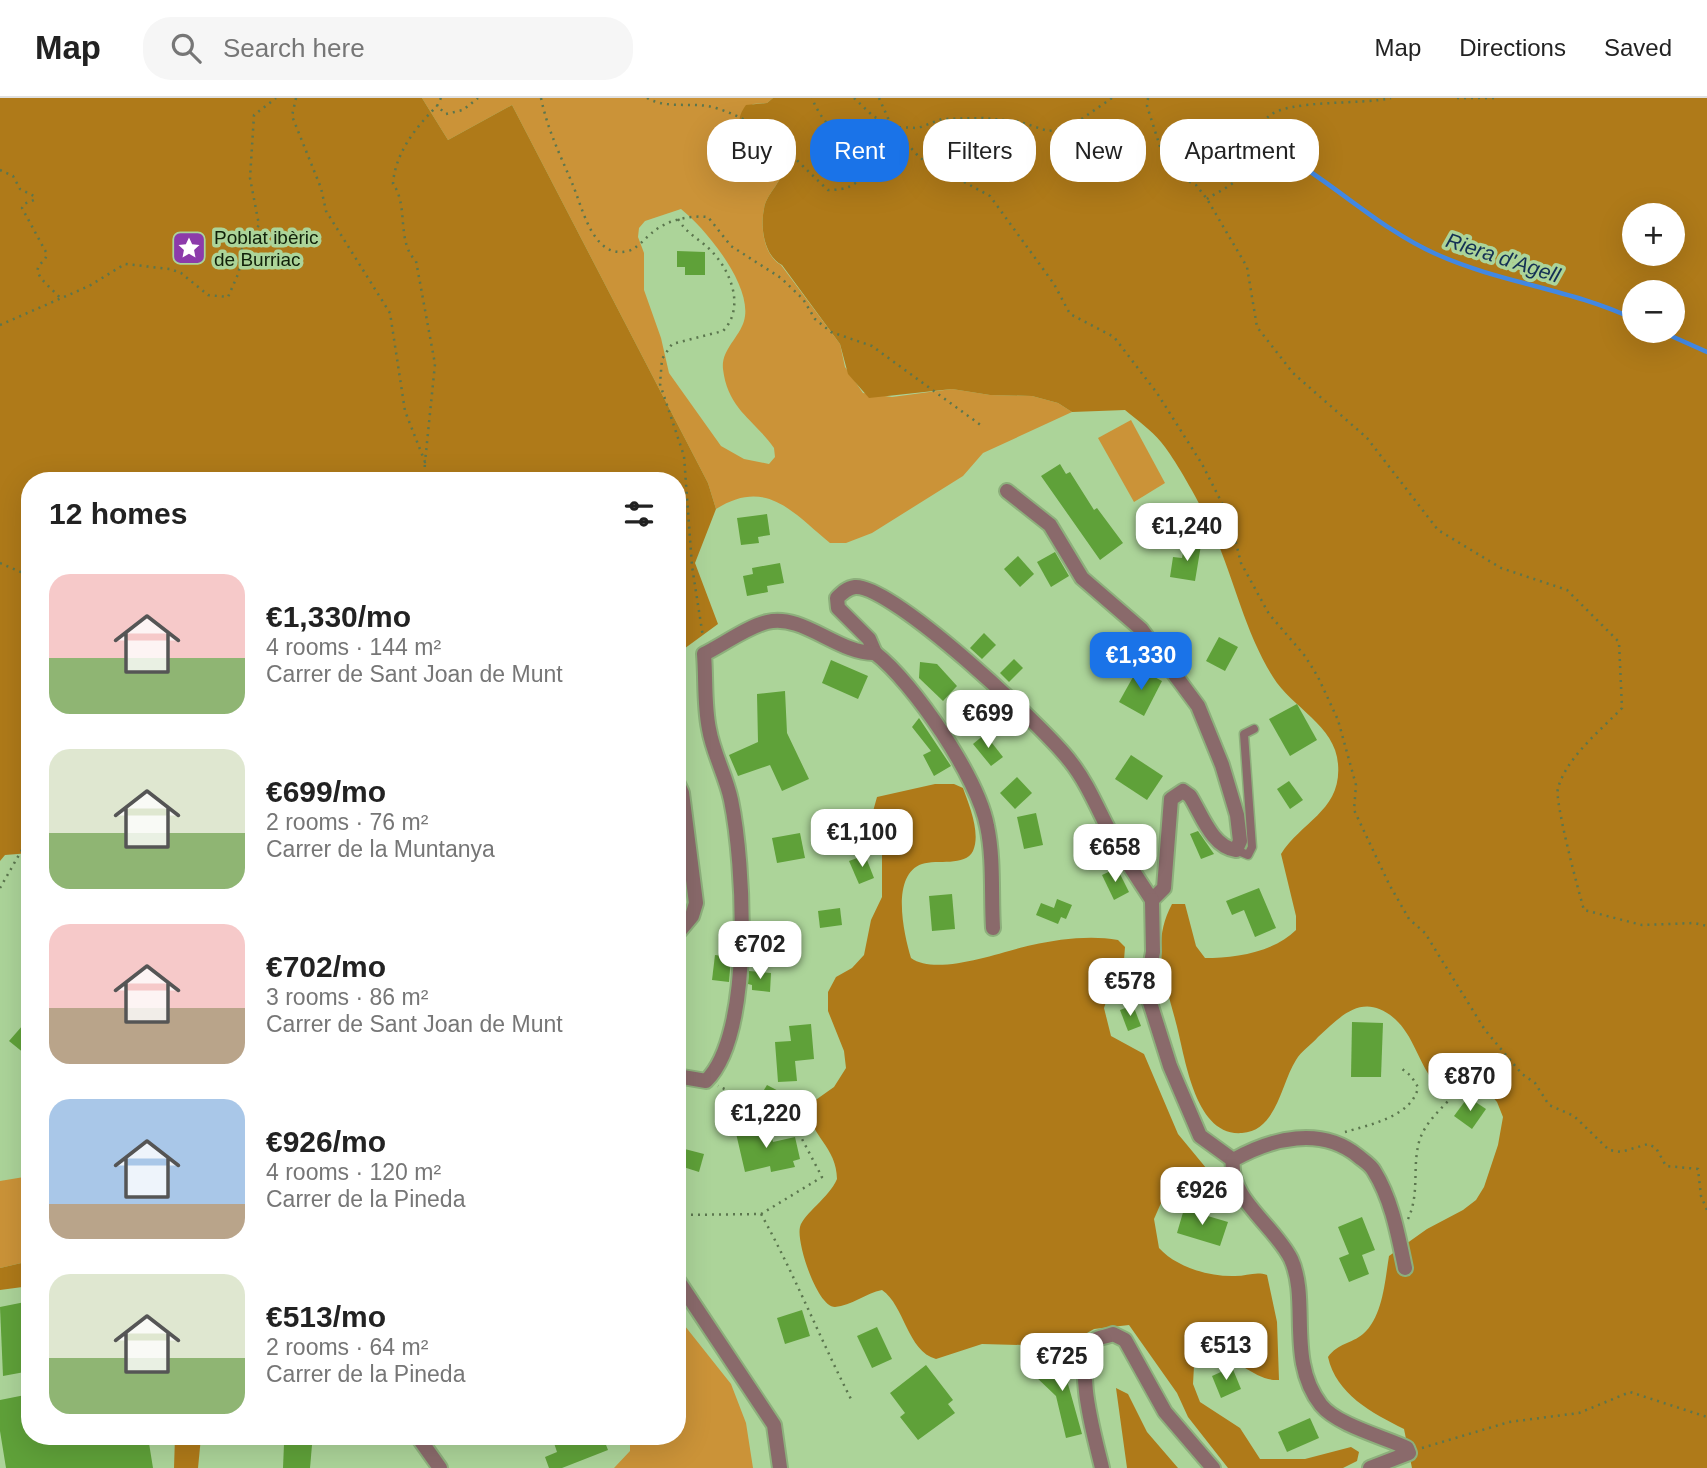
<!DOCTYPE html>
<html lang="en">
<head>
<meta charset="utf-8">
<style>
	:root { --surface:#fff; --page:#f6f6f6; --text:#222; --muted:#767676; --line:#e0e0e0; --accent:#1a73e8 }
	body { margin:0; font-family:Helvetica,sans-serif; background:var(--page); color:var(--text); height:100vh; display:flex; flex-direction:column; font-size:26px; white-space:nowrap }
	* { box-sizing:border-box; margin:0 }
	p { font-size:23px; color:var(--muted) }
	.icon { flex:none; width:38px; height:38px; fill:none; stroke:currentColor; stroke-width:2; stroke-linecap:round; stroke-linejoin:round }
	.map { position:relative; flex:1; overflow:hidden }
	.details { position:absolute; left:21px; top:374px; width:665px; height:973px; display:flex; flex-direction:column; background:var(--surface); border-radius:28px; box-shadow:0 7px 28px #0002 }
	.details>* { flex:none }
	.hud { position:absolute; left:707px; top:21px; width:665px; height:63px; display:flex; gap:14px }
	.buttons { position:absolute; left:1622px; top:105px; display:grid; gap:14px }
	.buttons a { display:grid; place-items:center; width:63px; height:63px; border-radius:50%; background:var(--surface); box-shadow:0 7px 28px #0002; font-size:35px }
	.price { position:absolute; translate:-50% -60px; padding:0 16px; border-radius:14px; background:#fff; color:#222; font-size:23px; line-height:46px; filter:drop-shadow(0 2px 4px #0008) }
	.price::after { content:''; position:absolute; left:50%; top:42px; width:21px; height:16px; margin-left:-10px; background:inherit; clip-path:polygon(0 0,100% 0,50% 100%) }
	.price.selected { background:var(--accent); color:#fff }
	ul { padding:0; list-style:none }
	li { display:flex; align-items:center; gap:21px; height:175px; padding:0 28px }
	li span { display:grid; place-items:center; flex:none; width:196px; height:140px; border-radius:21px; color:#555 }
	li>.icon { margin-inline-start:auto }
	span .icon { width:84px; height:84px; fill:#fffc; stroke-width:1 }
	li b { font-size:30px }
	h2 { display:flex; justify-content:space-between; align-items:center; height:84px; padding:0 28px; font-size:30px }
	.chip { padding:0 24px; border-radius:28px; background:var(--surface); box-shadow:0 7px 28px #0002; font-size:24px; line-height:63px }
	.chip.selected { background:var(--accent); color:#fff }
	header { display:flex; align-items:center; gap:42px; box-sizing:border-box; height:98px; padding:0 35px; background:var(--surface); border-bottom:2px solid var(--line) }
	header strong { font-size:33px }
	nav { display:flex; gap:38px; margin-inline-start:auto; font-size:24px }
	.search { width:490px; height:63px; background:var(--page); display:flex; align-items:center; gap:18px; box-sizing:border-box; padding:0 24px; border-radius:28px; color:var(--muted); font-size:26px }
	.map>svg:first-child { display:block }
	.green { fill:#cb9338; fill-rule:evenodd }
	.forest { fill:#af7a19; fill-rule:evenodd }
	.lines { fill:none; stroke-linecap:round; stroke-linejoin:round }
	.stream { stroke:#4288e2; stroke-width:4.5 }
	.building { fill:#5fa139 }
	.service-casing { stroke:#8db07c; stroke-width:11 }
	.minor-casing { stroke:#8db07c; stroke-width:18 }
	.path { stroke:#5b764e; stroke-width:2.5; stroke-dasharray:2 5; stroke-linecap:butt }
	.service { stroke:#8a6a6b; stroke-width:8 }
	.minor { stroke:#8a6a6b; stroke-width:14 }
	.labels { text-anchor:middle; stroke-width:7; stroke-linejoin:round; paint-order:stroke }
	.poi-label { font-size:19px; fill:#112009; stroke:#acd499; text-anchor:start }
	.water-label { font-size:21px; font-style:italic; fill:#143054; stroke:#acd499 }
</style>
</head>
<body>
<header>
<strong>Map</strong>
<div class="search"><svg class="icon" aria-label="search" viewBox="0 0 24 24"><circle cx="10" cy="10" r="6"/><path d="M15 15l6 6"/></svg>Search here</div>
<nav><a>Map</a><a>Directions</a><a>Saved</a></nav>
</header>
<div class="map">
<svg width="1707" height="1370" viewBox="0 0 1707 1370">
	<rect width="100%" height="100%" fill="#acd499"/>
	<g class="green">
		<path d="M422,0H773L767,5L753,6L740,20L746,40L773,55L783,71C781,86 766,96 764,111C760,129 764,158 781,167L840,246L845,269L863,295L892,299L952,291L990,297L1032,298L1058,305L1072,314L983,355L963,378L872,435L846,445H830C793,415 767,379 716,411L708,385L512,7L448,42ZM681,111C706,131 754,189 744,223C739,240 721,252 723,271C728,312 754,321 774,350L775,359L769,366L744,361L721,348L669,275L661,240L644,192V155L638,139L639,130L645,123Z"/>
		<path d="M1131,322L1165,385L1134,404L1098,340Z"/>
		<path d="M30,1078V1163L0,1170V1083Z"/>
		<path d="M677,1218L731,1286L746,1325L753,1370H614L630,1353V1339H677Z"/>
	</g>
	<g class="forest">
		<path d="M0,0H422L448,42L512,7L708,385L716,411L695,465L718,526L677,556V383H30V755L5,757L0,763Z"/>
		<path d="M773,0H1707V1370H1412L1404,1331C1372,1315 1336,1296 1328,1259C1338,1245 1351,1246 1363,1236C1383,1219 1385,1182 1389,1158L1427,1131L1463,1112L1476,1102L1484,1089L1498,1047L1503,1019L1497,1004L1478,982L1447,981L1434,984C1419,965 1413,937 1395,921C1363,893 1341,918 1318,939C1311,947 1301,953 1296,962C1281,985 1277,1033 1242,1035C1194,1039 1185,957 1176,925C1166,885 1150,847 1172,806H1185L1196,848L1205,860C1235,860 1274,854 1296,832V818L1281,756C1302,723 1342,712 1338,666C1335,627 1292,610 1273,579C1245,534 1235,484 1214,436C1206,416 1175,360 1161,344C1151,332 1137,322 1125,312L1072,314L1058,305L1032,298L990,297L952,291L869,300L848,276L840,246L782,167C764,158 760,129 764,111C766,96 781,86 783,71C772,47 722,39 746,7L767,5ZM1634,117H1673V156H1634ZM1634,194H1673V233H1634Z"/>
		<path d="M935,686H954L963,690C969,707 981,735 973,753C965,769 937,761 922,766C890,777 904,837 911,860C937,879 1003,853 1032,847C1059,841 1091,837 1118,842L1125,849L1122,888L1107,901L1104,910L1111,938L1144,956L1178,1036L1216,1082L1213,1100L1177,1099L1161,1105L1154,1121L1159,1150C1176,1169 1210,1179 1235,1178C1247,1178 1256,1173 1267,1177L1277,1224L1279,1282C1255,1284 1240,1258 1207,1258L1194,1268L1193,1286L1200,1304L1240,1330L1260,1361H1305L1351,1349L1359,1354L1357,1363L1343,1370H1228L1188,1319L1177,1295L1129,1227L1094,1231L1064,1248L982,1246L936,1261C907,1253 905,1208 882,1192C866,1195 851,1208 835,1209C817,1209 796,1144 800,1129C804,1115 829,1100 837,1081C837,1047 805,1035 810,1006L834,989L846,970L844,953L828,913V894L836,879L852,870L864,857L871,822L882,799V752L872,717L877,699Z"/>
		<path d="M30,1163V1188L0,1192V1170Z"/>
		<path d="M1116,1290L1128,1296L1147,1334L1178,1370H1127Z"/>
		<path d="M175,1339H201L198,1370H174Z"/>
	</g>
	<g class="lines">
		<g class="stream">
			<path d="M1222,36C1246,45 1275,52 1297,65C1343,94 1386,134 1436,156C1500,185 1571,191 1634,221"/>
			<path d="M1660,233L1707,254"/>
		</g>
	</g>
	<g class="building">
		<path d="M677,153L705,154V177H685V169H677Z"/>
		<path d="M1060,366L1066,376L1070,374L1094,412L1097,410L1123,445L1100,462L1041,378Z"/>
		<path d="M767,416L770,437L758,439L759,445L741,447L737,420Z"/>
		<path d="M1185,444L1201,447L1195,483L1170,479L1173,459L1182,460Z"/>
		<path d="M1055,454L1069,478L1051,489L1037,464Z"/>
		<path d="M1018,458L1034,476L1020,489L1004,471Z"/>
		<path d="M780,465L784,485L767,488L768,494L747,498L743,478L753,476L752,470Z"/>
		<path d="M984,535L996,547L982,561L970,550Z"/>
		<path d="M1219,539L1238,549L1225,573L1206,563Z"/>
		<path d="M1014,561L1023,570L1009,584L1000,575Z"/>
		<path d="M831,562L868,578L858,601L822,585Z"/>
		<path d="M920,564L937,566L957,588L943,603L919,580Z"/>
		<path d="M1138,570L1162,583L1144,618L1119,604Z"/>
		<path d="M785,593L787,635L809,681L782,693L770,667L738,678L729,657L758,644L757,596Z"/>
		<path d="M1297,606L1317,642L1290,658L1269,621Z"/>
		<path d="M919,620L951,668L934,678L923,657L931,653L912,629Z"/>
		<path d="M985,636L1003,659L991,668L973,646Z"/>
		<path d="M1131,657L1163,678L1147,702L1115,681Z"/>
		<path d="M1017,679L1032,695L1015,711L1000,695Z"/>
		<path d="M1289,683L1303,702L1290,711L1277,691Z"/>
		<path d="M1036,715L1043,747L1024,751L1017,719Z"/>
		<path d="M1198,733L1214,756L1201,761L1190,736Z"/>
		<path d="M800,735L805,760L777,765L772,740Z"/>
		<path d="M865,757L874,780L859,786L849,763Z"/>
		<path d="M1117,770L1129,794L1114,802L1102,777Z"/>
		<path d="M1259,790L1276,830L1255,839L1244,812L1232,817L1226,803Z"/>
		<path d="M952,796L955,831L932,833L929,798Z"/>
		<path d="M1057,801L1072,807L1066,821L1061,819L1058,826L1036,817L1041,805L1054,810Z"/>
		<path d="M840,810L842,827L820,830L818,813Z"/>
		<path d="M715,857L731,859L729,884L712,882Z"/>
		<path d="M749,873L771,875L770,894L752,892V887L748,886Z"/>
		<path d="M1133,907L1141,928L1128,933L1120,912Z"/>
		<path d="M30,919V960L9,943Z"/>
		<path d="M1352,924L1383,925L1381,979H1351Z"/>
		<path d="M811,926L814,961L795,963L797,983L778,984L775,944L791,943L789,928Z"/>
		<path d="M767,987L788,998L780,1012L759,1000Z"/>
		<path d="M1468,999L1486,1011L1472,1031L1454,1018Z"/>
		<path d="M751,1027L752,1035L770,1030L773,1044L795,1039L800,1061L793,1063L795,1069L771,1074L770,1068L745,1074L735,1031Z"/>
		<path d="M677,1049L704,1056L699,1074L677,1067Z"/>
		<path d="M1184,1111L1228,1124L1220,1148L1177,1135Z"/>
		<path d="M1362,1119L1375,1152L1362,1157L1369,1176L1349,1184L1339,1160L1349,1156L1338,1129Z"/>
		<path d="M30,1203V1273L3,1278L0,1209Z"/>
		<path d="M802,1212L810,1238L785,1246L777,1220Z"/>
		<path d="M877,1229L892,1261L872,1270L857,1238Z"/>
		<path d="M1058,1256L1074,1271L1068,1286L1082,1336L1066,1340L1056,1298L1035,1278Z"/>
		<path d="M926,1267L953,1302L948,1306L955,1315L918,1342L900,1319L905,1315L890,1295Z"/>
		<path d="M1232,1269L1241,1291L1221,1300L1212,1278Z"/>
		<path d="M30,1296V1339H148L153,1370H6L0,1333V1302Z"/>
		<path d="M1310,1320L1319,1340L1287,1354L1278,1334Z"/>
		<path d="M561,1339H603L608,1352L562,1370H549L545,1359L557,1354L553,1342Z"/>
		<path d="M284,1346L312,1347L310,1370H283Z"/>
	</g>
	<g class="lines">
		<g class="service-casing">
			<path id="service" d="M1236,752L1248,757L1252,749L1244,636L1254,631"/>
		</g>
		<g class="minor-casing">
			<g id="minor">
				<path d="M1007,393L1050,427L1082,480L1141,531L1198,608L1222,667L1237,717L1240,743L1236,752C1212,749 1202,717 1190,698L1183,693L1171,701L1164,790L1152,802"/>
				<path d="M875,555L869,541L838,510L837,500C842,495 847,490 855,489C892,486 1045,630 1070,663C1090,688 1101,720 1117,747C1128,766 1140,784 1152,802"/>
				<path d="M875,555C914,585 978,680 987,728C994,761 991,797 993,830"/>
				<path d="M677,684L682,695L696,805L692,818L677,836"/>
				<path d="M1152,802L1153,854L1146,892L1170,968L1200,1038L1233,1062"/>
				<path d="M677,978L706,983C754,936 744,765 731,702C726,678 713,655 709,631C704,607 706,580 704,556C724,546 747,529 767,524C803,515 838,556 875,555"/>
				<path d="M677,1181L774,1327L780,1370"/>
				<path d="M418,1339L440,1370"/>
				<path d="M1102,1370C1096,1343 1070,1260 1097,1241C1101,1239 1109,1238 1113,1236L1125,1242L1165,1314L1213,1370"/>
				<path d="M1370,1370L1409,1355L1407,1350C1384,1339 1337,1327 1321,1307C1286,1262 1310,1203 1291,1161C1275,1128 1228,1100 1233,1062C1272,1040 1321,1028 1358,1058C1364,1063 1371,1067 1374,1073C1392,1102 1398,1137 1405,1170"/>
			</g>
		</g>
		<g class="path">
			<path d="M296,0L292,18L321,90L326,113L390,215L405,313L425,364L435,266L416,163C396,144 409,107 393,86C395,55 416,29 437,8"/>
			<path d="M441,0L437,8L446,16L463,12L478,0"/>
			<path d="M541,0C548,33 559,54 572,85C582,107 592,162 628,153C637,151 646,139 653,134C667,122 690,117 708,119L731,148L781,180L803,201L815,221L831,234L872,248L982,328"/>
			<path d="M647,0C668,12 694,3 716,10C765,25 792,59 828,92C847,92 856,88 867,73C864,48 848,43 830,28C822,21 816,10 812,0"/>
			<path d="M854,0L873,18L892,29L920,60L990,98L1054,186L1070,216L1114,239L1157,295L1202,366L1230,421L1241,465L1269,516L1305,558L1318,579L1338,622L1356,687L1354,712L1389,786L1409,821L1425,835L1485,932L1522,976L1535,985L1549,1007L1574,1018L1609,1052L1621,1054L1648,1046L1656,1050L1666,1068L1698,1071L1701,1098L1707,1112"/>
			<path d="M879,0L892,29"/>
			<path d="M1148,0L1147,8L1163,58L1178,78L1196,87L1207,101L1247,169L1257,229L1293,275L1367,340L1438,432L1501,470L1567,492L1619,544L1622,610C1600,633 1567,659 1558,690C1554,702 1579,795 1584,812L1642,827L1694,825L1707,828"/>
			<path d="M1457,0H1498"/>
			<path d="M892,29L918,30L942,21L982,20L1017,23L1048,33L1067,31L1112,0"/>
			<path d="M0,72L13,78L20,91L34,98V102L24,106L22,110L47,156C45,164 40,164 38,170C35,179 55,193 61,201"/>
			<path d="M1207,101C1217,94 1237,86 1242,75C1250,61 1257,28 1269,18C1289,1 1364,7 1391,0"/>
			<path d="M678,121C686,134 694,138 705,147C729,167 747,208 723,233L672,246L662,261L660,286L684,358L692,468L703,539"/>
			<path d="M0,227L89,188L125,166L170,171L181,175L208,197L228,199L239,174L240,154L259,127L250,80L254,17L276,0"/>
			<path d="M424,383L425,364"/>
			<path d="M0,465L30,478"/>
			<path d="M0,790L23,750L30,731"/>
			<path d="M1345,1034C1369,1027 1413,1018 1418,989L1411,978L1401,970"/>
			<path d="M761,1116C795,1177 820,1241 852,1303"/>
			<path d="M677,1117L761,1116L822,1079L792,1022L718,988"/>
			<path d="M1408,1121C1420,1095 1412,1070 1419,1044C1424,1025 1443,1009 1456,995"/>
			<path d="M1422,1350L1509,1324L1579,1315L1630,1294L1707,1319"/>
		</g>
		<use href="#service" class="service"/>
		<use href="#minor" class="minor"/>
	</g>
	<defs>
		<g id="sight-square" transform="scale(1.75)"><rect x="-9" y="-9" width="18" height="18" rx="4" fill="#8c3baa" stroke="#acd499"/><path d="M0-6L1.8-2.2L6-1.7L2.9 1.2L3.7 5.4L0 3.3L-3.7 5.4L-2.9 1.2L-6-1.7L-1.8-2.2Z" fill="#fff"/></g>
	</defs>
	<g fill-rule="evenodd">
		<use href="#sight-square" x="189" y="150"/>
	</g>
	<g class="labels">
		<g class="poi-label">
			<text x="214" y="146">Poblat ibèric<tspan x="214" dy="22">de Burriac</tspan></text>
		</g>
		<g class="water-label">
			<text transform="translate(1503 160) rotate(18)" y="7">Riera d'Agell</text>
		</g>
	</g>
</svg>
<div class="buttons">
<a>+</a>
<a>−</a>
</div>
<b class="price" style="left:1187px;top:465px">€1,240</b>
<b class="price selected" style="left:1141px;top:594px">€1,330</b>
<b class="price" style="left:988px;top:652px">€699</b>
<b class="price" style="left:862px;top:771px">€1,100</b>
<b class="price" style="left:1115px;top:786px">€658</b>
<b class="price" style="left:760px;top:883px">€702</b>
<b class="price" style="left:1130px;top:920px">€578</b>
<b class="price" style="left:1470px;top:1015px">€870</b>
<b class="price" style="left:766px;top:1052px">€1,220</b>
<b class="price" style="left:1202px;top:1129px">€926</b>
<b class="price" style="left:1226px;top:1284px">€513</b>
<b class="price" style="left:1062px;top:1295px">€725</b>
<div class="hud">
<a class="chip">Buy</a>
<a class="chip selected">Rent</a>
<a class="chip">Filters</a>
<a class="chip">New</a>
<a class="chip">Apartment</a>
</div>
<section class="details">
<h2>12 homes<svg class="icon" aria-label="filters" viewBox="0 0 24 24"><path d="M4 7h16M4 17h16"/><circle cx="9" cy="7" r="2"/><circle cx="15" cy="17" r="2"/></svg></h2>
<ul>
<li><span style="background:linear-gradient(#f6c9c9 60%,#8fb573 0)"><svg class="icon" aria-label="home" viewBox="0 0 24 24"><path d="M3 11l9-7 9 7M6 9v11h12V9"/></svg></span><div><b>€1,330/mo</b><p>4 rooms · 144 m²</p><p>Carrer de Sant Joan de Munt</p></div></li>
<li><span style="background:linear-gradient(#dfe7d0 60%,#8fb573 0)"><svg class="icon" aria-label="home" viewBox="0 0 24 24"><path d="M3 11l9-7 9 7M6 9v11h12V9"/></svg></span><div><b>€699/mo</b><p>2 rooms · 76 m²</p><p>Carrer de la Muntanya</p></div></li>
<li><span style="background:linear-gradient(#f6c9c9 60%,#b9a48a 0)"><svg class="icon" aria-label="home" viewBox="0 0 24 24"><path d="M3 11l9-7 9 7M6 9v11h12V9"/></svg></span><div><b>€702/mo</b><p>3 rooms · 86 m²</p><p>Carrer de Sant Joan de Munt</p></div></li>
<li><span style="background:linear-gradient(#a9c7e8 75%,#b9a48a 0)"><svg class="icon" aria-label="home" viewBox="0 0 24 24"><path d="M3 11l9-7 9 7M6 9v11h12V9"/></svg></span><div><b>€926/mo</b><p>4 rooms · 120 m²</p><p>Carrer de la Pineda</p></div></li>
<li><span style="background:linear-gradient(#dfe7d0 60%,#8fb573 0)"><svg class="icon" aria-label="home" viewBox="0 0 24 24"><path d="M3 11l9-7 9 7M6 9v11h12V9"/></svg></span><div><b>€513/mo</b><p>2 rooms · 64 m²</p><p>Carrer de la Pineda</p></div></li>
</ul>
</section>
</div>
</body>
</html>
